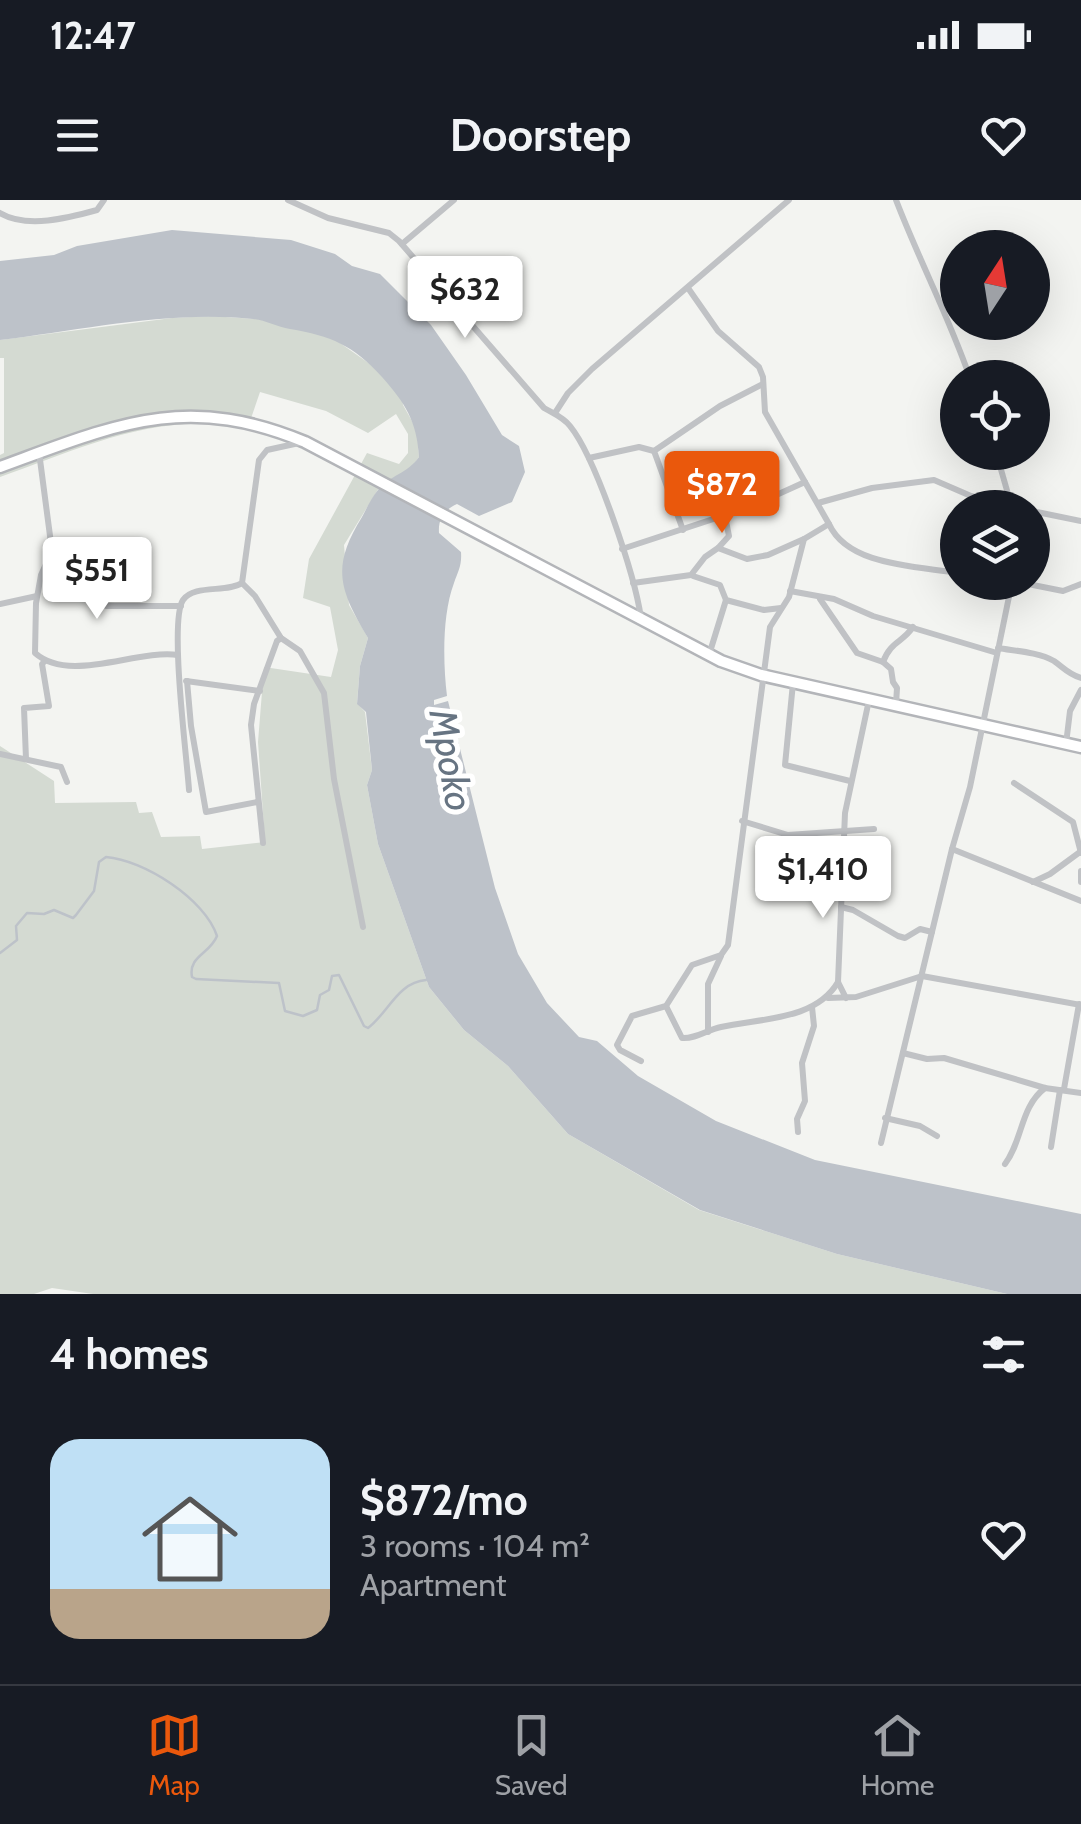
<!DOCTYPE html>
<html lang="en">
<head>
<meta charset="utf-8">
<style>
	:root { --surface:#171b24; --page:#20242c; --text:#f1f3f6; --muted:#9ea1a6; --line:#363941; --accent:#ea580c }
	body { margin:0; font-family:Cabin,sans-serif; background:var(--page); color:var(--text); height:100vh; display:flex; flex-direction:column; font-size:38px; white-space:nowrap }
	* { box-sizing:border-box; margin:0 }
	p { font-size:32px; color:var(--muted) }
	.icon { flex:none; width:55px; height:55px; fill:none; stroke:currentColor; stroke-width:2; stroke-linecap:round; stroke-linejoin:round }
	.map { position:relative; height:1094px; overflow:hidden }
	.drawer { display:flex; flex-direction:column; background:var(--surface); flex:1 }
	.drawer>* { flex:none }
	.needle { width:65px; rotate:12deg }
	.fabs { position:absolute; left:940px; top:30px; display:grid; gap:20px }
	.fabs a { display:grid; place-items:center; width:110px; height:110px; border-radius:50%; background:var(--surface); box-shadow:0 10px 40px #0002; font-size:50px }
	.price { position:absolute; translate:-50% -85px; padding:0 22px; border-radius:10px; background:#fff; color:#222; font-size:32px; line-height:65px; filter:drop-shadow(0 2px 5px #0008) }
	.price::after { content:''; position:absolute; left:50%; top:60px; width:30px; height:22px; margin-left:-15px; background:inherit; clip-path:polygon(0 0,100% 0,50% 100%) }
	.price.selected { background:var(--accent); color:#fff }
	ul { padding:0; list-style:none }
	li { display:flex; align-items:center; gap:30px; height:250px; padding:0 50px }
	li+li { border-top:2px solid var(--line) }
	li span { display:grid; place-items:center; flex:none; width:280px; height:200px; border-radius:30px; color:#555 }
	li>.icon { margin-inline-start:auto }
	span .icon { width:120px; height:120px; fill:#fffc; stroke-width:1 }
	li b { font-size:42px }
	h2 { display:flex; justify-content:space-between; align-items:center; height:120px; padding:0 50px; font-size:42px }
	.status { display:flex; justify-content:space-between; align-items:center; height:70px; padding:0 50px; background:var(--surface); direction:ltr }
	.status svg { height:28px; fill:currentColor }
	header { display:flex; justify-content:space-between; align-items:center; height:130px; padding:0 50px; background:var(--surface); font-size:45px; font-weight:700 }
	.tabs { display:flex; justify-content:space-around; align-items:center; height:140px; border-top:2px solid var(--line); background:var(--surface); font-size:28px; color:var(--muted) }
	.tabs a { display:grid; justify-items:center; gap:5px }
	.tabs .selected { color:var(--accent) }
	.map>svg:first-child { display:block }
	.green { fill:#d4dad2 }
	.water { fill:#bdc2c9 }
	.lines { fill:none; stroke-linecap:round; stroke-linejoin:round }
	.stream { stroke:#bdc2c9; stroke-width:2.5 }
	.primary-casing { stroke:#b3b5b9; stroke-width:15 }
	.minor { stroke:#c0c2c5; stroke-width:6 }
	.primary { stroke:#fff; stroke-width:10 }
	.labels { text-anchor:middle; stroke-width:10; stroke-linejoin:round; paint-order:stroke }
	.water-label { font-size:38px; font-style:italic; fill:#677482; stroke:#fff }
</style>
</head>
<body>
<div class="status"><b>12:47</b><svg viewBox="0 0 49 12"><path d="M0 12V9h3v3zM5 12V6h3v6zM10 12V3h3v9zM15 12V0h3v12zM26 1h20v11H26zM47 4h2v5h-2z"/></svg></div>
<header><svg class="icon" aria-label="menu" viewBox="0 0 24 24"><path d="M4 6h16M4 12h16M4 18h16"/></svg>Doorstep<svg class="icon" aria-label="heart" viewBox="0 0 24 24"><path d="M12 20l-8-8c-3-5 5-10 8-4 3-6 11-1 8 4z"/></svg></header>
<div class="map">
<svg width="1081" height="1094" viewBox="0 0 1081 1094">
	<rect width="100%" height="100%" fill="#f3f4f1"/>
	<path class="green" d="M210,116L258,119L330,136L370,164L402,196L403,205L417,230L419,257L409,271L379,288L344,345L349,405L368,438L360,466L357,503L365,512L372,570L367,585L378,644L429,787L464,830L508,866L568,934L699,1010L837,1054L1007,1094H93L52,1088L34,1094H0V546L54,581L55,603L136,602L139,613L152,612L161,637L200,636L202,649L265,642L258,542L264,467L331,477L338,450L330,407L303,398L309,359L367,253L399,264L408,253V234L396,214L368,233L326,211L260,192L247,230C163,208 77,250 0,277V255L4,253V158H0V140L172,118Z"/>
	<path class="water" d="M172,30L291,40L335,54L352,66L380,74L431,125L466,175L502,235L519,246L525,272L512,302L479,316L457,304C444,310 438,319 439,333L461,352C462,366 458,371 454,383C442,415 443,463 447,496L434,500V505L448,501L495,688L518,754L547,803L579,837L597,841L638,876L716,921L815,960L1081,1014V1094H1007L837,1054L700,1010L568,934L508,866L464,830L429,787L378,644L367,585L372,570L366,512L357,504L360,466L368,438C339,389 331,367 362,317C367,308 371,298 378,290C390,275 407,274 419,257C417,221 405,203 382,177C353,145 331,136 290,129C277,127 265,120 253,119C169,110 83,130 0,140V61L54,55L77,46Z"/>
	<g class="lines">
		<path class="stream" d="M0,753L17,740L16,726L27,713L44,714L54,710L73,718L76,715L94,691L99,662L106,657C144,660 205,699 217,736C210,754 188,756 192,777L196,779L279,783L285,811L303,816L317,810L320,795L329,790L332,776L339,775L364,826L368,828C388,813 398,782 426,780"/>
		<g class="primary-casing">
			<path id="primary" d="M0,267C115,225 185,192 305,242L721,461L761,475L1081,547"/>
		</g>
		<g class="minor">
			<path d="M288,0L328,18L389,33L399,41L544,208C554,214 563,217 570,226C596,258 635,376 641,418"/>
			<path d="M896,0C919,60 949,117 970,178"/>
			<path d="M0,13C27,29 68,18 97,10L104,0"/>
			<path d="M402,44L454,0"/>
			<path d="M555,213L568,193L592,169L789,0"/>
			<path d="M39,252L52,351L41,375L36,403L35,453C70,484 136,449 178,455"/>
			<path d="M996,252L1012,308"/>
			<path d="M589,258L639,247L654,251"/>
			<path d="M818,303L872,288L934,280L971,296L1013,308"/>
			<path d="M1032,311L1081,321"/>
			<path d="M829,324C848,366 916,366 958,373"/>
			<path d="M683,330L654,251L720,206L763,184"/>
			<path d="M719,347L729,336L725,316"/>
			<path d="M622,349L750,307L805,282"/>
			<path d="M52,351L73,386L103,401L106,406H181"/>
			<path d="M693,376L720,385L726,400L764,410L781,408"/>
			<path d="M1018,382L1063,391L1081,384"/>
			<path d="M242,383L255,396L281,438L300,451L324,493L334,579L363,727"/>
			<path d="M633,383L691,375L705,357L718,348L747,359L768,355L804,339"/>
			<path d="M790,391L834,399L873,416L997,453"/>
			<path d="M820,399L857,453L883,462L891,469L893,482L897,488L896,504"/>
			<path d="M0,404L37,396"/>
			<path d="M998,448C1015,451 1038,452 1054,461C1064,468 1068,474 1081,478"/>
			<path d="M709,455L726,400"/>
			<path d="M883,462C891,441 902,443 913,427"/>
			<path d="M186,481L260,491"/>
			<path d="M187,481L191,526L206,612L257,602"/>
			<path d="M793,483L785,565L850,581"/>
			<path d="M1066,544L1070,511L1081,490"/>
			<path d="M0,554L61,567L67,582"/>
			<path d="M26,559L24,508L49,506L42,464L45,461"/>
			<path d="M1014,583L1073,622L1081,653"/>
			<path d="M189,590C187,558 169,421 183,400C194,384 227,393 242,383L259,260L267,250L299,243"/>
			<path d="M742,621L788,635L874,629"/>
			<path d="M263,643L251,525L254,504L277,441L281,438"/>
			<path d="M952,649L1081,701"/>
			<path d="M1081,671V682"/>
			<path d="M1033,682L1050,674L1080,652"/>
			<path d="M841,707L853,710L898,736L905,738L920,729L932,732"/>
			<path d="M828,798L856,797L922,776L1081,805"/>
			<path d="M846,798L838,782L845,613L869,500"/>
			<path d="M666,806L682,838C696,839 707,830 721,827C760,818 815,821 838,782"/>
			<path d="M708,832V784L721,756"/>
			<path d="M903,853L927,859L944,858L1045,888L1081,893"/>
			<path d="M641,861L620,850L617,845L632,816L666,806L692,765L721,755L728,745L770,427L789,397L804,339L829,324L765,212L763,177L759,167L718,131L688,88"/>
			<path d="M1064,889L1079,804"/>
			<path d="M885,918L920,926L937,936"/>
			<path d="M798,932L797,919L805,901L802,863L814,826L812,807"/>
			<path d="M881,943L952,649L970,587L1012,382"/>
			<path d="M1051,947L1060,890"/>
			<path d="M1005,964C1023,940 1020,907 1045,888"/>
		</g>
		<use href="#primary" class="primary"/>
	</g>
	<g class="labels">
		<g class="water-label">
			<text transform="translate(451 560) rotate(80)" y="13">Mpoko</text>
		</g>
	</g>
</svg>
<div class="fabs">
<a><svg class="needle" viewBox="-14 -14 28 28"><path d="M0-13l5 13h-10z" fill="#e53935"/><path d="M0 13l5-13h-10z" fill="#9ea1a6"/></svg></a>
<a><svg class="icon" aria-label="locate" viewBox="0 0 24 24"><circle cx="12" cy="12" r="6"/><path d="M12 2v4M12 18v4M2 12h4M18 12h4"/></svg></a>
<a><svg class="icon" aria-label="layers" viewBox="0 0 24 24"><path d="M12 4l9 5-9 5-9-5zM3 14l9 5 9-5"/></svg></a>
</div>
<b class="price" style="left:465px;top:141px">$632</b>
<b class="price selected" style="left:722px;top:336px">$872</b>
<b class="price" style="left:97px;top:422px">$551</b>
<b class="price" style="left:823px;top:721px">$1,410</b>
</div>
<section class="drawer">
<h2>4 homes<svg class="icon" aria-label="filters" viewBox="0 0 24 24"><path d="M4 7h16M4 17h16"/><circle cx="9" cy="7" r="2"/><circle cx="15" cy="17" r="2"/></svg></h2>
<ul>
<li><span style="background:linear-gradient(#bfe0f5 75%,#b9a48a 0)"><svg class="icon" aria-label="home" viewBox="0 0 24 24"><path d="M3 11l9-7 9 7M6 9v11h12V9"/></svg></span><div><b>$872/mo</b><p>3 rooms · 104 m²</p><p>Apartment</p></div><svg class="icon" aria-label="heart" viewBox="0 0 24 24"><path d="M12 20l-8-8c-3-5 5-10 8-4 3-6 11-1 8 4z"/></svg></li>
</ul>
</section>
<nav class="tabs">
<a class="selected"><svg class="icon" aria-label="map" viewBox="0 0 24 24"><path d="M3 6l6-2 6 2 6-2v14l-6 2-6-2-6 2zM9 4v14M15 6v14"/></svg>Map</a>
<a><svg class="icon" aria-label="saved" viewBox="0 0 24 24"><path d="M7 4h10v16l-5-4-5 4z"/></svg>Saved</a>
<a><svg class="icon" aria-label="home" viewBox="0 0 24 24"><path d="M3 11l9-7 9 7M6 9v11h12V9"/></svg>Home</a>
</nav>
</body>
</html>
